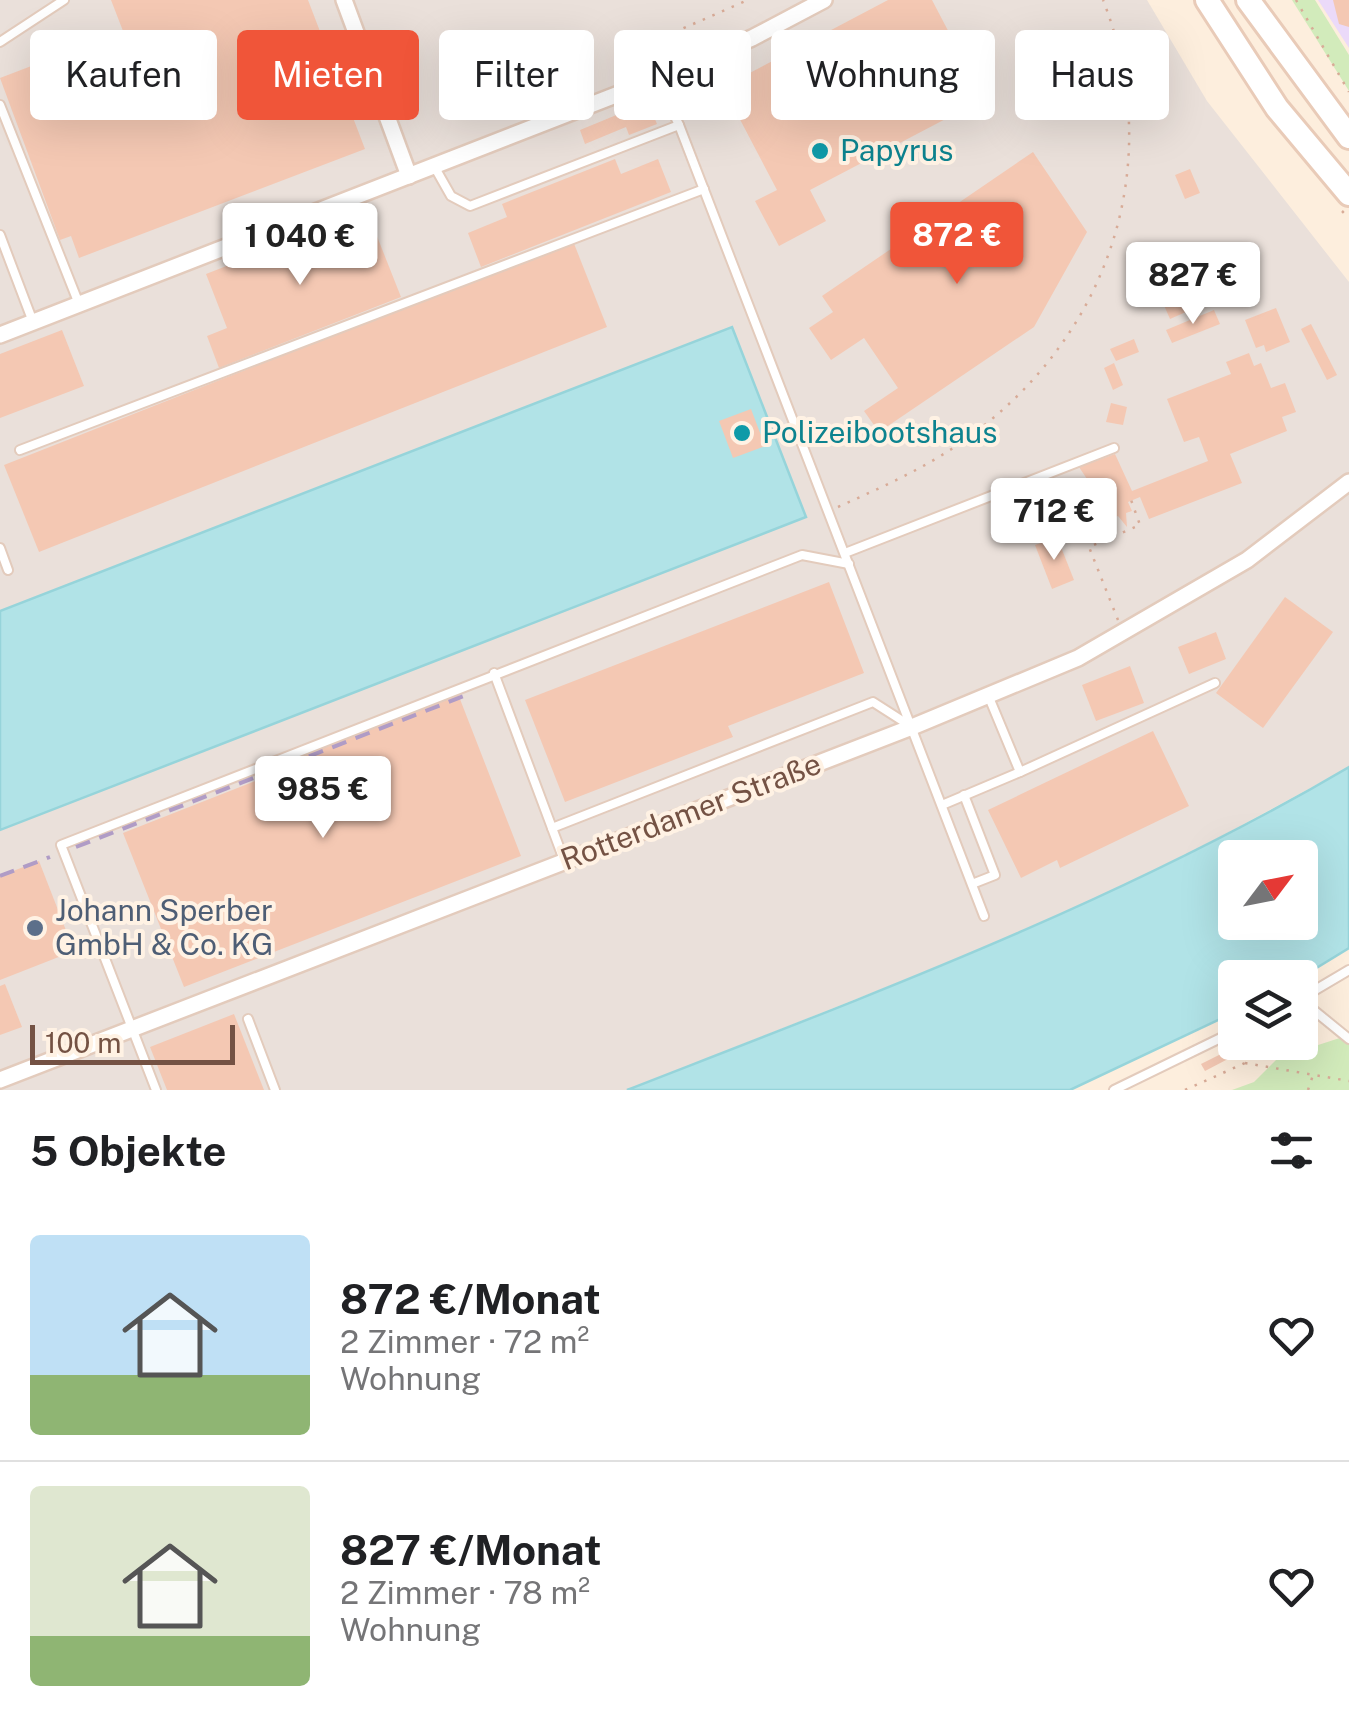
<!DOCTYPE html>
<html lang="de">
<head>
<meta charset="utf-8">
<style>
	:root { --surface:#fff; --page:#f2f2f2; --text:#202124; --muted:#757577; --line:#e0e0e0; --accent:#f05539 }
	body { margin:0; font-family:"Public Sans",sans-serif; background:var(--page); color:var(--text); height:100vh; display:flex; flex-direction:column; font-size:38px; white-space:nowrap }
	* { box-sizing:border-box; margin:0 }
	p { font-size:32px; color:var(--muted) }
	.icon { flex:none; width:55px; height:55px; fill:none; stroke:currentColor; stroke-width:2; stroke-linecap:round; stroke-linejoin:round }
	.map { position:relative; height:1090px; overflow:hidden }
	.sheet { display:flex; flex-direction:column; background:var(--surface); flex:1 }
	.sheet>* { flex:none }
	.top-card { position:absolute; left:30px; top:30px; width:1290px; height:90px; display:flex; gap:20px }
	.needle { width:65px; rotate:58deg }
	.buttons { position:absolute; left:1218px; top:840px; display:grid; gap:20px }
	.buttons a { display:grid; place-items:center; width:100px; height:100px; border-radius:10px; background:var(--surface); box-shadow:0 10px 40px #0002; font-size:50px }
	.scale { position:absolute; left:30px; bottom:25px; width:205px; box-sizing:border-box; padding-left:10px; border:5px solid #745244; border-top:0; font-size:28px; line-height:35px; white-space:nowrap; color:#745244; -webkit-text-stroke:8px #fff2e4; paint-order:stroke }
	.price { position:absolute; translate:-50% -85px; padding:0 22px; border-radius:10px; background:#fff; color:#222; font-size:32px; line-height:65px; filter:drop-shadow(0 2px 5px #0008) }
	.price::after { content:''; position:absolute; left:50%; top:60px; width:30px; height:22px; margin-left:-15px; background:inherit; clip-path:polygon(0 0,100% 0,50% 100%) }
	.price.selected { background:var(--accent); color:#fff }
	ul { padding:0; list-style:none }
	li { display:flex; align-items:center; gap:30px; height:250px; padding:0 30px }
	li+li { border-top:2px solid var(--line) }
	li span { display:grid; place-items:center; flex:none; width:280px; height:200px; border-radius:10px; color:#555 }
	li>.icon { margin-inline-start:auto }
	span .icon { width:120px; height:120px; fill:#fffc; stroke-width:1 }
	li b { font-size:42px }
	h2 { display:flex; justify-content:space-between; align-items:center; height:120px; padding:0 30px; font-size:42px }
	.tag { padding:0 35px; border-radius:10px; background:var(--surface); box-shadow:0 10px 40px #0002; font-size:35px; line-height:90px }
	.tag.selected { background:var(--accent); color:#fff }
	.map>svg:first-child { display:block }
	.industrial { fill:#eae0da }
	.education { fill:#ebdaf9 }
	.green { fill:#d2ebbb }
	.water { fill:#b1e3e7; stroke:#96d4da; stroke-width:2.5; fill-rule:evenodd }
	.building { fill:#f4c8b3 }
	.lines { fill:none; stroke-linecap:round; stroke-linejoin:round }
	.lane-casing { stroke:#e3cbbc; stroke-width:12 }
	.street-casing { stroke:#e3cbbc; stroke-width:20 }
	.secondary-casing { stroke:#e9cbb8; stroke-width:28 }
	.path { stroke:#d8ab97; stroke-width:2.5; stroke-dasharray:2.5 8; stroke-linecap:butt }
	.lane { stroke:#fff; stroke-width:8 }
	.street { stroke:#fff; stroke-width:15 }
	.secondary { stroke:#fff; stroke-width:22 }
	.rail { stroke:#b09cc6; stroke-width:4; stroke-dasharray:15 10; stroke-linecap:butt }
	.culture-dot { fill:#0f9aa8; stroke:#fff2e4; stroke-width:4 }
	.service-dot { fill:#5c6f8a; stroke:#fff2e4; stroke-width:4 }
	.labels { text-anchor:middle; stroke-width:8; stroke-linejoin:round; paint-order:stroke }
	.culture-label { font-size:30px; fill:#0d838f; stroke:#fff2e4; text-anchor:start }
	.street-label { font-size:30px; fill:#745244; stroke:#fff2e4 }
	.service-label { font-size:30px; fill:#4e5e75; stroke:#fff2e4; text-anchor:start }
</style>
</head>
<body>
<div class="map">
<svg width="1349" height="1090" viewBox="0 0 1349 1090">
	<rect width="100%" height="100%" fill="#fdeedd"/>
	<path class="industrial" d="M0,0H1147L1207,101L1349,282V767L1166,866L1025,932L627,1090H0Z"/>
	<path class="education" d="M1318,0H1349V48Z"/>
	<g class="green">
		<path d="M1292,0H1315L1349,55V91Z"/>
		<path d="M1349,1035V1090H1232L1254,1082L1278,1058Z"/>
	</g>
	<g class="water">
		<path d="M732,327L806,517L0,830V611Z"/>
		<path d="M1349,767V948L1300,978H1235V1012L1070,1090H627C873,994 1120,902 1349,767ZM1235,858H1300V922H1235Z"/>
	</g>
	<g class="building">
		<path d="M111,0H308L365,149L79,258L71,236L60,240L0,78L123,31Z"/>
		<path d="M888,0H932L977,86L950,100L957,113L810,190L826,221L779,246L755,201L777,190L723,87Z"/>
		<path d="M1333,0H1349V27L1339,24Z"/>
		<path d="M648,102L657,124L629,135L626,127L585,144L580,130Z"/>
		<path d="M1033,152L1087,232L1034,327L879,432L864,411L898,388L864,338L831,360L809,328L833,312L822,296Z"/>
		<path d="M615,159L621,174L658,159L671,192L481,267L468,233L507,217L502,204Z"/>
		<path d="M1190,169L1200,193L1185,199L1175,175Z"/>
		<path d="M367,211L401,297L219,368L207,336L227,328L206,274Z"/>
		<path d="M573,241L607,327L39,552L4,465Z"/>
		<path d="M1207,284L1213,300L1170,319L1163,303Z"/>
		<path d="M1276,308L1290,342L1266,352L1264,345L1256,348L1245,320Z"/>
		<path d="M1214,310L1220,324L1172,343L1166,330Z"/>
		<path d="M1311,324L1337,375L1327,380L1301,329Z"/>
		<path d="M62,330L84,386L0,418V354Z"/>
		<path d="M1134,339L1139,352L1116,361L1110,349Z"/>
		<path d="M1249,353L1254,366L1261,363L1271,388L1285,383L1296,412L1282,417L1287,431L1230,454L1242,483L1149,519L1140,497L1128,502L1132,511L1126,513L1127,527L1118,516L1063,537L1051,504L1093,488L1079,467L1115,454L1132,491L1208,461L1199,437L1184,442L1167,399L1231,374L1226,362Z"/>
		<path d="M1114,363L1123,385L1113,390L1104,368Z"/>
		<path d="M1111,403L1127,407L1123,425L1106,422Z"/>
		<path d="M751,409L765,446L733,458L719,421Z"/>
		<path d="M1057,537L1074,580L1052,589L1035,545Z"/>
		<path d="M829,582L864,673L728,726L733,737L565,802L525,700Z"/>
		<path d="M1285,597L1333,632L1263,728L1216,693Z"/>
		<path d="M1216,632L1226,659L1189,674L1178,647Z"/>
		<path d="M1130,666L1144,703L1096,721L1082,685Z"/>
		<path d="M458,694L521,856L184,987L123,833L273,774L270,767Z"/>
		<path d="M1153,731L1189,806L1060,868L1057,860L1021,878L988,810Z"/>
		<path d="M39,861L74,951L0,980V876Z"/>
		<path d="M5,984L22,1027L0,1035V986Z"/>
		<path d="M234,1014L264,1090H167L150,1047Z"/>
		<path d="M1245,1042L1249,1048L1205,1071L1201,1064Z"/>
	</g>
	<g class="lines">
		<g class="lane-casing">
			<g id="lane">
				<path d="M0,42L64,0"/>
				<path d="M657,79L679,125L984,916"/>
				<path d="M0,105L79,304"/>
				<path d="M434,166L451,196L470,206L679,125"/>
				<path d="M0,235L33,322"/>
				<path d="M20,450L704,189"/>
				<path d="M0,548L8,570"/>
				<path d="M845,553L1114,448"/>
				<path d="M494,673L552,828"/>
				<path d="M988,695L1020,772L1215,683"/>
				<path d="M964,795L995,875L972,884"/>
				<path d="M942,805L1020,772"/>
				<path d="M564,860L552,828L873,702L912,727"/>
				<path d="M1300,999L1349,1039"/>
				<path d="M1300,999L1349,970"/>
				<path d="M248,1019L275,1090"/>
				<path d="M156,1090L61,845L802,555L849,564"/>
				<path d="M1114,1090L1235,1031"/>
			</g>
		</g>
		<g class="street-casing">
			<g id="street">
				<path d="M344,0L409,176"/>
				<path d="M0,335L657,79L752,38L824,0"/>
				<path d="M0,1080L912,727L1078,658L1247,560L1349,482"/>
			</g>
		</g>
		<g class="secondary-casing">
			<g id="secondary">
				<path d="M1207,0L1277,108L1349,194"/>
				<path d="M1248,0L1349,137"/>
			</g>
		</g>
		<g class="path">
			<path d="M1296,0L1349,92"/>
			<path d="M645,45L748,0"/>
			<path d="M1342,211L1349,218"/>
			<path d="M838,507C882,487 926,468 966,439C1108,338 1168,165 1103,0"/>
			<path d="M1118,620L1089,547L1140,525L1130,497"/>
			<path d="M1245,1063L1349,1081"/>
			<path d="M1185,1090L1245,1063L1264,1042"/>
			<path d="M1308,1090L1313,1075"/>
		</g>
		<use href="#lane" class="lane"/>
		<use href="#street" class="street"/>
		<use href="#secondary" class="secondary"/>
		<g class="rail">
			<path d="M76,847L464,696"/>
			<path d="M0,876L50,857"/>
		</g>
	</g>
	<g class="culture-dot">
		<circle cx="820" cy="151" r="10"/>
		<circle cx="742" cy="433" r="10"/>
	</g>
	<circle class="service-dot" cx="35" cy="928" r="10"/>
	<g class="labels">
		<g class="culture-label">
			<text x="840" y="161">Papyrus</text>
			<text x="762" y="443">Polizeibootshaus</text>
		</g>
		<g class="street-label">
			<text transform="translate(691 812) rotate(-21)" y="10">Rotterdamer Straße</text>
		</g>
		<g class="service-label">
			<text x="55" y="921">Johann Sperber<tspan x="55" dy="34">GmbH &amp; Co. KG</tspan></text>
		</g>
	</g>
</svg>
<div class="buttons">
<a><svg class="needle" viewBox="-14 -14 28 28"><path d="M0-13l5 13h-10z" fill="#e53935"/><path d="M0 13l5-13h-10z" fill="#757577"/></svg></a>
<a><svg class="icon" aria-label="layers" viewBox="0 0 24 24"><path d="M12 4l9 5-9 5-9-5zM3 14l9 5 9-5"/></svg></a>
</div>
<div class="scale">100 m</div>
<b class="price selected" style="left:957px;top:287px">872 €</b>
<b class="price" style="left:300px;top:288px">1 040 €</b>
<b class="price" style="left:1193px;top:327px">827 €</b>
<b class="price" style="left:1054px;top:563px">712 €</b>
<b class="price" style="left:323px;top:841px">985 €</b>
<div class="top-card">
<a class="tag">Kaufen</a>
<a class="tag selected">Mieten</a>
<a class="tag">Filter</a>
<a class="tag">Neu</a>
<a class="tag">Wohnung</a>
<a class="tag">Haus</a>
</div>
</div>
<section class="sheet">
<h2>5 Objekte<svg class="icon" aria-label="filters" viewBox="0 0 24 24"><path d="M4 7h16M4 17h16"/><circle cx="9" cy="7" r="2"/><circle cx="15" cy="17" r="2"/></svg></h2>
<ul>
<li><span style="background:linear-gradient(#bfe0f5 70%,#8fb573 0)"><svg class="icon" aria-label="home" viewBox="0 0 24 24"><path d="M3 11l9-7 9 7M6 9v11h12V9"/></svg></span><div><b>872 €/Monat</b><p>2 Zimmer · 72 m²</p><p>Wohnung</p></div><svg class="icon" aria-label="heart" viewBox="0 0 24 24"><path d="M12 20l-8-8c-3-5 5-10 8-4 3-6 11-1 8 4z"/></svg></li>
<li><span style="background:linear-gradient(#dfe7d0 75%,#8fb573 0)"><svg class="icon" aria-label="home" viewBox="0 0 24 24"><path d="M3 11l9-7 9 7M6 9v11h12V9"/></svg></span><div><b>827 €/Monat</b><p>2 Zimmer · 78 m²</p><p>Wohnung</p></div><svg class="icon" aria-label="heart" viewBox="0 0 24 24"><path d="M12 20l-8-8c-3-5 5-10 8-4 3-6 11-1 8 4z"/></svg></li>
</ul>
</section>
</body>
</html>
